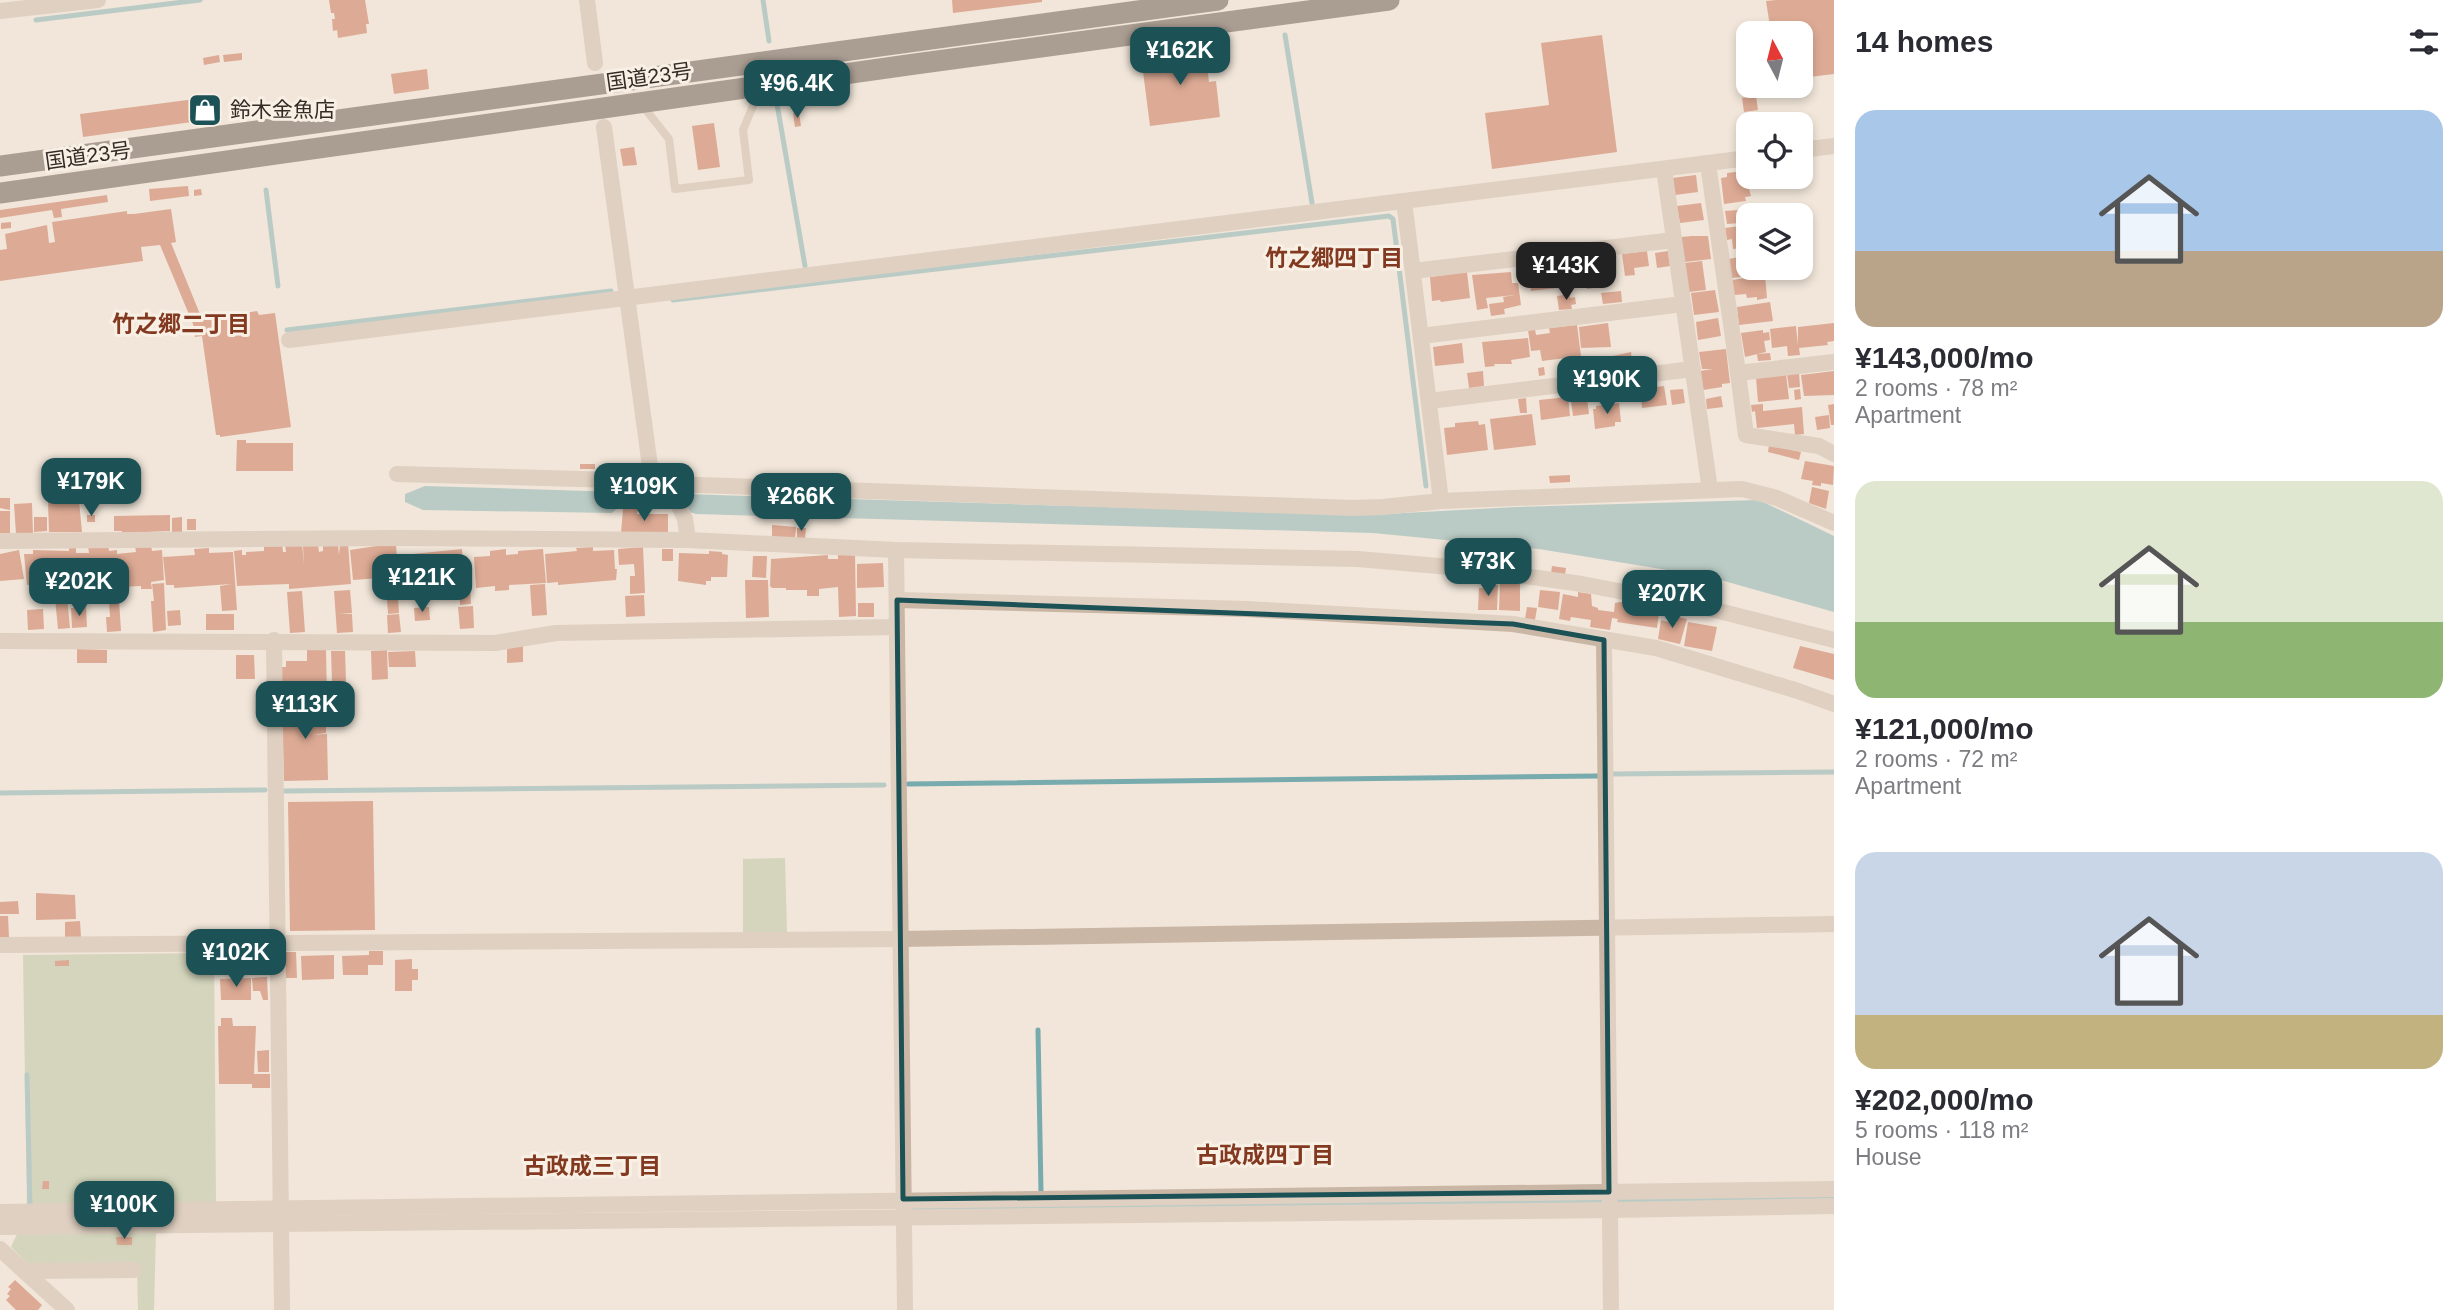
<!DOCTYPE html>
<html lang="en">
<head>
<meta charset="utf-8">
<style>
	:root { --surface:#fff; --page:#f7f7f7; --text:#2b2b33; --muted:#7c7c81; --accent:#1c5156 }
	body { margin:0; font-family:Helvetica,"Noto Sans JP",sans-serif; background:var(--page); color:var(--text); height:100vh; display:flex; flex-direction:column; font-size:26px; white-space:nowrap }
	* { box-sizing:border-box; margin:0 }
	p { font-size:23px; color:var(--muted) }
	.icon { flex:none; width:38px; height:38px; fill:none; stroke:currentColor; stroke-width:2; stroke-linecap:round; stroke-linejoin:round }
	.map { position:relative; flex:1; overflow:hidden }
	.sheet { display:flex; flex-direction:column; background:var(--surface); width:630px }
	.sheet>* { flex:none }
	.needle { width:46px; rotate:353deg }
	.fabs { position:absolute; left:1736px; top:21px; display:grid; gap:14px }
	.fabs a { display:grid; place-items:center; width:77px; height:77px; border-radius:14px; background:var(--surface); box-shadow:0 4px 10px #0003; font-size:35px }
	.price { position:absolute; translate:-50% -60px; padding:0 16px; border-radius:14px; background:var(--accent); color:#fff; font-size:23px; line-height:46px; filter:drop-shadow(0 2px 4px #0008) }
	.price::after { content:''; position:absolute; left:50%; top:42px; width:21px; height:16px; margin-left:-10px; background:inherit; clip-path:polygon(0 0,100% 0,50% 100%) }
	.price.active { background:#222; color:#fff }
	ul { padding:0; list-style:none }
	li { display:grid; align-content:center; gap:14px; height:371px; padding:0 21px }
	li span { display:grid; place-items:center; height:217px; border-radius:21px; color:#555 }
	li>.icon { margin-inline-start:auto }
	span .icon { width:126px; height:126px; fill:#fffc; stroke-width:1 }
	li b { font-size:30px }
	h2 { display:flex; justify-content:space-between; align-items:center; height:84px; padding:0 21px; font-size:30px }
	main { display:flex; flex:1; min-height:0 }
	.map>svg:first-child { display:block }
	.green { fill:#b2c099 }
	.water { fill:#78abae }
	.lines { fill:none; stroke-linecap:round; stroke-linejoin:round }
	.stream { stroke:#78abae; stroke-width:5 }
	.building { fill:#c56443 }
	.lane { stroke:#c9b6a5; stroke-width:8 }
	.street { stroke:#c9b6a5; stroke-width:16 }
	.highway { stroke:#56453d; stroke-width:21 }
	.marked { fill:none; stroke:#1c5156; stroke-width:5; stroke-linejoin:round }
	.labels { text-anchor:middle; stroke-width:6; stroke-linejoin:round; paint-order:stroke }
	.street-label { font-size:21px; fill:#352b26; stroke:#f9f0e5 }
	.poi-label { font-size:21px; fill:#352b26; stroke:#f9f0e5; text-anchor:start }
	.neighbourhood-label { font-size:23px; font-weight:bold; fill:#833920; stroke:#f9f0e5 }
</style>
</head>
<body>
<main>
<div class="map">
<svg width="1834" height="1310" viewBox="0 0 1834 1310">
	<rect width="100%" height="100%" fill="#f1e6d9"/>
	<g class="green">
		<path d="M785,858L787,933H743V859Z"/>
		<path d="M214,953L216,1203L27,1206L23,955Z"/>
		<path d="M156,1231L154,1310H138L137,1263L28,1264L11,1247L18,1232Z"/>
	</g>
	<path class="water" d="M425,486L1367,515L1516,507L1759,500L1834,536V612L1710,577L1539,549L1373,533L696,514L677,508L621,505L612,513L423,510L405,502V494Z"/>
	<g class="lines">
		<g class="stream">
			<path d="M763,0L769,41"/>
			<path d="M36,20L200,0"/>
			<path d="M1285,35L1312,203"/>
			<path d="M777,104L805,266"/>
			<path d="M266,190L278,286"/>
			<path d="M673,300L1389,216L1393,219L1426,486"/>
			<path d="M287,330L611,291"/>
			<path d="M1611,774L1834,772"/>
			<path d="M908,784L1598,776"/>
			<path d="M284,791L884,785"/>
			<path d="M0,793L265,790"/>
			<path d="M1038,1030L1041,1192"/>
			<path d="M27,1075L30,1206"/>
			<path d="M1618,1201L1834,1198"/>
			<path d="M911,1209L1603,1201"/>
		</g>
	</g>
	<g class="building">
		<path d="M329,0H365L369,24H366L367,33L338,38L337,30L333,31L332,19H335L334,13H331Z"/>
		<path d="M952,0H1042V2L953,13Z"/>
		<path d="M1776,0H1834V74L1801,78V33H1771L1766,1Z"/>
		<path d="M1602,35L1617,152L1492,169L1485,113L1549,105L1541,43Z"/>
		<path d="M1211,47L1213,64H1207L1209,82L1216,81L1220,117L1150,126L1141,56Z"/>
		<path d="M242,53V60L224,62L223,55Z"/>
		<path d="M219,55L220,62L204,65L203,58Z"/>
		<path d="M427,69L429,89L394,94L391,74Z"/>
		<path d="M1748,71V86H1769V88L1741,92L1739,72Z"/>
		<path d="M218,96L221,118L83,137L80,114Z"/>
		<path d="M1756,96L1758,110L1744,112L1742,98Z"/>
		<path d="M799,112L801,126L795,127L793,113Z"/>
		<path d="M714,123L720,167L698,170L692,126Z"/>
		<path d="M634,147L637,165L623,166L620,149Z"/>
		<path d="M1744,171L1751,196L1745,197L1746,201L1724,204L1721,178L1727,177V173Z"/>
		<path d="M1696,175L1698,192L1675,195L1672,178Z"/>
		<path d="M188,186L189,196L150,201L149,189Z"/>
		<path d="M201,189L202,195L194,196V190Z"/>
		<path d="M107,195L108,202L61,209L62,217L54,218L52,210L0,218V210Z"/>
		<path d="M1701,203L1704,220L1680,223L1677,206Z"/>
		<path d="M171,209L176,242L171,243L202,319L257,311L259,315L275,313L291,427L220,437V435H216L202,336L195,337L193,324L160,245L141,247L143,261L0,281V250L7,249L5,234L47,225L49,243L55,242L52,222L127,211V214H134Z"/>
		<path d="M1738,210L1740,223L1727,224L1725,211Z"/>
		<path d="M11,222V228L1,229V223Z"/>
		<path d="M1748,225V247L1733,249L1732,239L1727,240L1725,228Z"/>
		<path d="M1692,236H1708L1711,259L1685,262L1681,237Z"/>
		<path d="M1647,251L1649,266L1634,268L1635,275L1625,276L1622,254Z"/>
		<path d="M1668,251L1670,266L1657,268L1655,253Z"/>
		<path d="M1744,256L1746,268H1764L1765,274L1732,278L1729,259Z"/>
		<path d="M1609,257L1613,282L1600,284L1601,287L1587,289V285L1575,287L1572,264Z"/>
		<path d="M1702,261L1706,290L1689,292L1685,263Z"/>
		<path d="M1566,264L1568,282L1556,283V288L1531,291L1528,268Z"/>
		<path d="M1526,267L1527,278H1521L1520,268Z"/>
		<path d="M1467,272L1470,298L1441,302L1440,300L1432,301L1430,277Z"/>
		<path d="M1511,272L1512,283H1518L1521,305L1504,309L1505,314L1491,316L1489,304L1504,302L1503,297L1515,295L1486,298L1488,308L1477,310L1472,275Z"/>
		<path d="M1765,275L1767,298L1757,300V297L1747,298L1746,294L1734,295L1732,280Z"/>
		<path d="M1715,290L1719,312L1694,315L1691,293Z"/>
		<path d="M1621,291L1622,302L1603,304L1601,293Z"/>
		<path d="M1570,294V298L1575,297L1576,304L1571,305L1572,309L1559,310L1557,296Z"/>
		<path d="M1770,302L1773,321L1739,325L1737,307Z"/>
		<path d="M1718,318L1721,336L1698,340L1696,322Z"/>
		<path d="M1608,323L1611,347L1581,348L1579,327Z"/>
		<path d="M1834,323V341L1827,342L1828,345L1799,348L1800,355L1788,356L1787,346L1772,348L1770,329L1796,326L1798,345V327Z"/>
		<path d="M1577,325L1581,356L1542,361L1540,350L1531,351L1528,330L1535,329L1536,335L1550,333L1549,328Z"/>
		<path d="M1763,330V333L1769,332L1770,340L1764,341L1766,352L1745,357L1741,333Z"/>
		<path d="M1528,338L1530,357L1511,360L1512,364H1494L1495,366L1485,367L1482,342Z"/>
		<path d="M1462,343L1464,363L1435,366L1433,347Z"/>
		<path d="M1726,349L1730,383L1722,384V387L1703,390L1700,371L1713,369H1702L1699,352Z"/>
		<path d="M1631,352L1633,369L1606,373L1604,361H1609L1608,357Z"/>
		<path d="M1770,353L1771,360L1758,361L1757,354Z"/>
		<path d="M1582,363L1584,375L1570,377L1568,365Z"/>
		<path d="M1544,367L1545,375L1539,376L1538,368Z"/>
		<path d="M1483,371L1484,386L1469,388L1467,373Z"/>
		<path d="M1834,371V395L1804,396L1801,375Z"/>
		<path d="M1799,373L1800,387L1789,388L1787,374Z"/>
		<path d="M1786,374L1789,399L1758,402L1756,378Z"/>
		<path d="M1664,386L1667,405L1642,408L1640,389Z"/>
		<path d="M1683,389L1685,403L1672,405L1670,390Z"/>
		<path d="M1800,389L1801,399L1795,400L1794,390Z"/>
		<path d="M1586,391L1589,414L1573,416L1570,393Z"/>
		<path d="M1721,396L1723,407L1707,409L1706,399Z"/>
		<path d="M1568,397L1570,416L1541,420L1539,400Z"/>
		<path d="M1526,398L1527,413H1520L1518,399Z"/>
		<path d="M1619,403L1621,422H1615V426L1595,429L1593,409H1596V406Z"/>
		<path d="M1763,404V411L1802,407L1804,434L1795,435L1794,424L1757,428L1755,411L1752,412L1751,405Z"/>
		<path d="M1834,404V425H1831L1828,405Z"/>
		<path d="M1532,414L1536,445L1494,450L1490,419Z"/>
		<path d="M1829,415L1830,428L1817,430L1815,417Z"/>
		<path d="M1478,421L1479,425L1485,424L1488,450L1447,455L1444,428L1455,427V423Z"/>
		<path d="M237,440H246V443H293V471H236Z"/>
		<path d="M1769,445L1801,452L1799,460L1768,452Z"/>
		<path d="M1805,461L1834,466L1833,485L1821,483V486L1812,485L1813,481L1801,479Z"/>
		<rect x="580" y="464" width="15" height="5"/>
		<path d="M1570,475V482L1550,483L1549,476Z"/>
		<path d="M1812,487L1829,491L1826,509L1809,503Z"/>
		<path d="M0,498H10V510L0,508Z"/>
		<path d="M63,500L79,501L82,532H49L48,502Z"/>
		<path d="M32,503L33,533L16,534L14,504Z"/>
		<path d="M623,509H638L637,514H668V533H621Z"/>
		<rect x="0" y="511" width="10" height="22"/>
		<rect x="87" y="515" width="8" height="7"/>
		<path d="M170,515V531L122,533V531H114V516Z"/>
		<path d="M34,517H47V531L34,532Z"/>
		<path d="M182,517V532H172V518Z"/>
		<rect x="187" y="519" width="9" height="11"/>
		<path d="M772,525L796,527L795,538H772Z"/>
		<path d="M797,528H806L805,539H797Z"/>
		<path d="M302,543L304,566L303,546L318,545L319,552L323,551V546L338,545L339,555L340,544L348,543L351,584L289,589V584L237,586L234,551L242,550V555H246V552L264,551V546L282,544L283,552H286L285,544Z"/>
		<path d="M396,543L398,576L392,577V581L380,582V578L353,580L350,550Z"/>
		<path d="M108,545L109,551L117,550V554L136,552L135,546L151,545L152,551L162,550L164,580L151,582L152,589H141V586L120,587V584H118L121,631L107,632L106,617H110L108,585L87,590V587L72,588V582L53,583V587L39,588V584L27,585L24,554H33V550L69,551V547H76V553H89L88,546Z"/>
		<path d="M593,547V551L614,550L615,569H617L616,580L558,585V582L547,583L545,554L577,551L576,548Z"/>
		<path d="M643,547L645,593L630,594V576H635L634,564L619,565L618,549Z"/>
		<path d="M209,548V553L233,552L237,610L222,611L220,586L231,584L174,588V585H166L163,557L195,555L194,549Z"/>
		<path d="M462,549L463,569L470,568L471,580L435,586L405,587L403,555Z"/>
		<path d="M506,549V555L518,554V551L543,549L546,583L509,585V590L495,591V586L476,588L474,557L490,556V551Z"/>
		<rect x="662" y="549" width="11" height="12"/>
		<path d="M19,550L24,579L0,581V554Z"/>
		<path d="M709,551L722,552V554L728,555L727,577H711V581H706V585L678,581L679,553L709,554Z"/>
		<path d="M828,555V559H838V555H855L856,616L839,617L838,587L819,589V596H807V590H786V588H772L770,586L771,559Z"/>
		<path d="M753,556H767L766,578L752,577Z"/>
		<path d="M883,563L884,587L857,588V564Z"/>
		<path d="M1552,566L1566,568L1565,575L1551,573Z"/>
		<path d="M745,580H768L769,617L746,618Z"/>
		<path d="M164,583L166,630L153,632L151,601H154L152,584Z"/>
		<path d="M397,583L399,613L388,614L386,584Z"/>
		<path d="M545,584L547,615L532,616L530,585Z"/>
		<path d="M1485,584L1498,585L1497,610H1478L1479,588H1485Z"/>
		<path d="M1500,584H1520V611L1499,610Z"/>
		<path d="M470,587L471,604L460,605L459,588Z"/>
		<path d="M350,590L352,613L339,614H352L353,632L337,633L334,591Z"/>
		<path d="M1540,590L1560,592L1558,610L1538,607Z"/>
		<path d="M302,591L305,632L290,633L287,592Z"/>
		<path d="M1578,592L1591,594L1592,606L1598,608V610L1614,612L1615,603L1620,602L1649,606L1650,603L1660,605L1657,628L1617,622L1618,619L1612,618L1610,630L1590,627L1591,620L1571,617L1570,621L1559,619L1563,594L1578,597Z"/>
		<path d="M644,595L645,616L626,617L625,596Z"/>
		<path d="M67,597L70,628L58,629L55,598Z"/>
		<rect x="858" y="603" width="16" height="14"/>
		<path d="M473,606L474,628L460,629L458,607Z"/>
		<path d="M86,607L87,627L72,628L71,608Z"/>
		<path d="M429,607L430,620L415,621L414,608Z"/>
		<path d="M1527,607L1537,608L1535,620L1525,619Z"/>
		<path d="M43,609L44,629L28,630L27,610Z"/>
		<path d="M180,610L181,625L168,626L167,611Z"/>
		<rect x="206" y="614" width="28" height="16"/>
		<path d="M399,614L401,632L388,633L387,615Z"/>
		<path d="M1673,616L1687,619L1680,644L1658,639L1661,620L1672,623Z"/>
		<path d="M1688,622L1717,627L1712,651L1684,646Z"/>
		<path d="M523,646V662L507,663V647Z"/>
		<path d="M1800,646L1834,654V680L1793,668Z"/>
		<path d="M77,649L107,650V663H77Z"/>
		<path d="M307,650H326L327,699L283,700V692L280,693L279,667H286V661H307Z"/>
		<path d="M387,650L388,679L372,680L371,651Z"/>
		<path d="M331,651H345L346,682H332Z"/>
		<path d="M415,651L416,667H389L388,652Z"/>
		<path d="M236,655H254L255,679H236Z"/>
		<path d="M326,701V733L312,735L327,734L328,780L284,781L282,702Z"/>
		<path d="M373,801L375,930L290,931L288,802Z"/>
		<path d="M36,893L75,895L76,919L36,920Z"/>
		<path d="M18,901L19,914H0V902Z"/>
		<path d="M0,916H8L9,937L0,938Z"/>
		<path d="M80,921L81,937H65V922Z"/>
		<path d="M369,951H383V965H368V975H343L342,956L369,955Z"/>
		<path d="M286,952H296L297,978H284V955Z"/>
		<path d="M334,955V979L302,980L301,956Z"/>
		<path d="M412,959V969H418V980H412V991H395V960Z"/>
		<path d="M69,960V966H55V961Z"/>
		<path d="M267,977L268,1000H263L260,991H253L252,978Z"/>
		<path d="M251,978V1000H221L220,979Z"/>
		<path d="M221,1018H232L233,1026H256L254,1074H270V1088H252V1084H219L218,1026H221Z"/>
		<path d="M269,1050V1072H258L257,1051Z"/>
		<path d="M43,1181H49V1189H42Z"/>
		<path d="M116,1237H132V1245H117Z"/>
		<path d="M15,1280L42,1305L38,1310H16L6,1300L10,1296L7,1294L11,1289L8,1287Z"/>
	</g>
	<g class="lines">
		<path class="lane" d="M642,105L669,139L675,189L749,180L743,130L760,89"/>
		<g class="street">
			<path d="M587,0L595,63"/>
			<path d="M0,11L98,0"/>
			<path d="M604,127L652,481L669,484L685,519L688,540"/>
			<path d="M1801,150L1834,146"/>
			<path d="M1708,164L1738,373L1834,362"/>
			<path d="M1664,169L1710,490"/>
			<path d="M1404,201L1441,501"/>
			<path d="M1413,271L1674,240"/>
			<path d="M1421,336L1683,304"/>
			<path d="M289,340L1748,158"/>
			<path d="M1738,373L1746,435L1819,446L1834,454"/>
			<path d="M1429,401L1693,369"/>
			<path d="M397,474L652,481"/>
			<path d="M669,484L1352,508L1383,507L1441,501L1742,489L1777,498L1834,523"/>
			<path d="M0,541L398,538L688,540L896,550L1358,559L1473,569L1582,584L1707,608L1834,640"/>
			<path d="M896,550L905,1310"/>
			<path d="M897,600L1247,609L1513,624L1656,648L1798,691L1834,704"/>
			<path d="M274,640L282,1310"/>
			<path d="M1604,640L1611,1310"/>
			<path d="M0,641L495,643L556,633L897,627"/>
			<path d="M0,945L900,939L1834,924"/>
			<path d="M0,1212L1834,1189"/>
			<path d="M0,1227L1610,1210L1834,1206"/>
			<path d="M0,1249L67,1310"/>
			<path d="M24,1271L134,1270"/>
		</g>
		<g class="highway">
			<path d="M0,166L1218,0"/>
			<path d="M0,193L915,64L1389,0"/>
		</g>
	</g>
	<path d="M0 0H1834V1310H0ZM897,600L1513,624L1604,640L1609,1192L903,1199Z" fill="#f1e6d9" fill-opacity=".55" fill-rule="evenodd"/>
	<path class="marked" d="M897,600L1513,624L1604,640L1609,1192L903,1199Z"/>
	<defs>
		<g id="shop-square" transform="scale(1.75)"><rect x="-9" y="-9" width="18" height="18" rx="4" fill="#1c5156" stroke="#f9f0e5"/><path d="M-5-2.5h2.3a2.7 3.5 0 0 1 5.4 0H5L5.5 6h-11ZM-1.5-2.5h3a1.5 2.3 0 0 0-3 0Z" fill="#fff"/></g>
	</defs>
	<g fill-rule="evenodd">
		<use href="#shop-square" x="205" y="110"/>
	</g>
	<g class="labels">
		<g class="street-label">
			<text transform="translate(649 77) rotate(-8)" y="7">国道23号</text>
			<text transform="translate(88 156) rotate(-8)" y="7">国道23号</text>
		</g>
		<g class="poi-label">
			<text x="230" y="117">鈴木金魚店</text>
		</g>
		<g class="neighbourhood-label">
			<text x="1334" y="266">竹之郷四丁目</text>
			<text x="181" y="332">竹之郷二丁目</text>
			<text x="1265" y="1163">古政成四丁目</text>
			<text x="592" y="1174">古政成三丁目</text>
		</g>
	</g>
</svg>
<div class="fabs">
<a><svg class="needle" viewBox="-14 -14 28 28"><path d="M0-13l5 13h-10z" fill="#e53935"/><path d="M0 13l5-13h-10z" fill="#7c7c81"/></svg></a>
<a><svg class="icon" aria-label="locate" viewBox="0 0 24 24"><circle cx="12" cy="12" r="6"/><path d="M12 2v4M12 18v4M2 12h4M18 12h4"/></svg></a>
<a><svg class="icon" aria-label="layers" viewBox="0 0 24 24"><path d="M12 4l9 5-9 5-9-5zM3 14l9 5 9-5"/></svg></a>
</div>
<b class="price" style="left:1180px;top:87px">¥162K</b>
<b class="price" style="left:797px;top:120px">¥96.4K</b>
<b class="price active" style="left:1566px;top:302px">¥143K</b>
<b class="price" style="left:1607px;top:416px">¥190K</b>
<b class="price" style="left:91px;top:518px">¥179K</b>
<b class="price" style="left:644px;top:523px">¥109K</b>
<b class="price" style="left:801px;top:533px">¥266K</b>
<b class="price" style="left:1488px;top:598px">¥73K</b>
<b class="price" style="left:422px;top:614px">¥121K</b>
<b class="price" style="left:79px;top:618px">¥202K</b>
<b class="price" style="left:1672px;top:630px">¥207K</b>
<b class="price" style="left:305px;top:741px">¥113K</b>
<b class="price" style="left:236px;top:989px">¥102K</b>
<b class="price" style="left:124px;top:1241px">¥100K</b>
</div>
<section class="sheet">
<h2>14 homes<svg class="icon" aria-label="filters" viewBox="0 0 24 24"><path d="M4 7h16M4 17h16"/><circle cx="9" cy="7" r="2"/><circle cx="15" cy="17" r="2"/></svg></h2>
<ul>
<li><span style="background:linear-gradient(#a9c7e8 65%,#b9a48a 0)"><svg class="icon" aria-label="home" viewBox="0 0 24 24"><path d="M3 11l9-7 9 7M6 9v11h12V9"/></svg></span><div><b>¥143,000/mo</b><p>2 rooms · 78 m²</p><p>Apartment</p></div></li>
<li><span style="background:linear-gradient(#dfe7d0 65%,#8fb573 0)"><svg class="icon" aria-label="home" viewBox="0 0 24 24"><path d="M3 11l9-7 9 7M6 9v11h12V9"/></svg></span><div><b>¥121,000/mo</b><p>2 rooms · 72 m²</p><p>Apartment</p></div></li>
<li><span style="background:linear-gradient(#c9d6e8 75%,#c2b280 0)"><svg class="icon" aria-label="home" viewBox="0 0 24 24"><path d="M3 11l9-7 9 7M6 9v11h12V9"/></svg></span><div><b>¥202,000/mo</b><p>5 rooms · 118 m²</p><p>House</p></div></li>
</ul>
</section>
</main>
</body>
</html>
